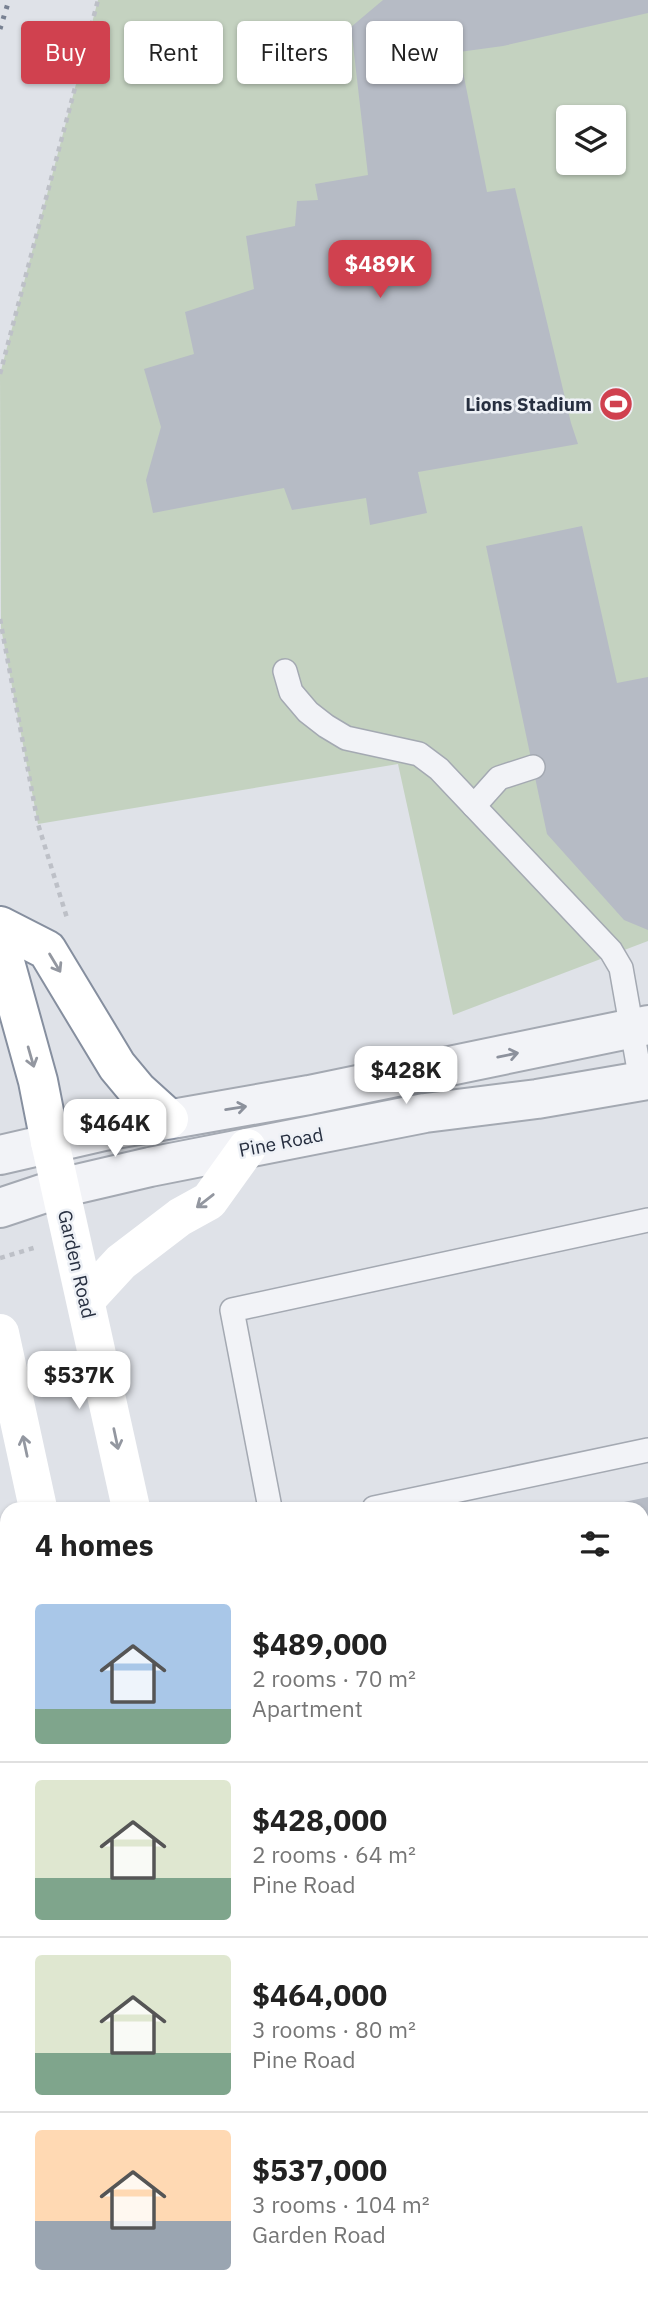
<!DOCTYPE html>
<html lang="en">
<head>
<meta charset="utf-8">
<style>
	:root { --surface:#fff; --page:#f6f6f6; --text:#222; --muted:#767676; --line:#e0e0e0; --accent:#d0414f }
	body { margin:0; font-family:"IBM Plex Sans",sans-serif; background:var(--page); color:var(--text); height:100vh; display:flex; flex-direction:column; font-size:26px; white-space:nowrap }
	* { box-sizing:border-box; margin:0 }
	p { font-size:23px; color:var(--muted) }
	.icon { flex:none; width:38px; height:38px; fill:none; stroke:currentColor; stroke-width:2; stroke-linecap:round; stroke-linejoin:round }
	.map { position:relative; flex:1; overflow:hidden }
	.side { position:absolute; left:0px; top:1502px; width:649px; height:800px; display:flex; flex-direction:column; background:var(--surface); border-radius:21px 21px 0 0; box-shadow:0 2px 5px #0004 }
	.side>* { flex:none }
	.banner { position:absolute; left:21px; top:21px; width:607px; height:63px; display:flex; gap:14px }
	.fabs { position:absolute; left:556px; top:105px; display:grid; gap:14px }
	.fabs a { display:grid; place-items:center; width:70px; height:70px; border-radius:7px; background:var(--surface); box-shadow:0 2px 5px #0004; font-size:35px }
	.price { position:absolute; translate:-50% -60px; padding:0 16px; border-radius:14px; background:#fff; color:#222; font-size:23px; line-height:46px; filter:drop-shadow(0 2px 4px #0008) }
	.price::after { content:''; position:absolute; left:50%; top:42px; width:21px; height:16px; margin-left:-10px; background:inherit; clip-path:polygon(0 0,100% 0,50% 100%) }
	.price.selected { background:var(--accent); color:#fff }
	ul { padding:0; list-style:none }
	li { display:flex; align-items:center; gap:21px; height:175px; padding:0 35px }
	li+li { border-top:2px solid var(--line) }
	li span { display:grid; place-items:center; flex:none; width:196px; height:140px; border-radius:7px; color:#555 }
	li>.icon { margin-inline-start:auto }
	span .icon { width:84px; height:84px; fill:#fffc; stroke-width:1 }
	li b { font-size:30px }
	h2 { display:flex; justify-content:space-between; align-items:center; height:84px; padding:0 35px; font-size:30px }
	.chip { padding:0 24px; border-radius:7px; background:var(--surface); box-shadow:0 2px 5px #0004; font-size:24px; line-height:63px }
	.chip.selected { background:var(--accent); color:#fff }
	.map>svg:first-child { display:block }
	.green { fill:#c4d2c0; fill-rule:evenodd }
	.building { fill:#b6bbc5 }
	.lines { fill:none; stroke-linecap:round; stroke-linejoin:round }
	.service-casing { stroke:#a4a9b2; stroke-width:26 }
	.tertiary-casing { stroke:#a4a9b2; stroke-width:42 }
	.motorway-casing { stroke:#868f9f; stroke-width:42 }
	.path { stroke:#bdc0c7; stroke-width:4.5; stroke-dasharray:5 5; stroke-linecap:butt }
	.service { stroke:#f2f3f7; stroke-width:23 }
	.tertiary { stroke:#f2f3f7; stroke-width:38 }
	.secondary { stroke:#fff; stroke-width:38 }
	.motorway { stroke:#fff; stroke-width:38 }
	.rail { stroke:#788192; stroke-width:5; stroke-dasharray:3.5 7; stroke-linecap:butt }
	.oneway { stroke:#9397a0 }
	.oneway2 { stroke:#8c919c }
	.labels { text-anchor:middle; stroke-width:5; stroke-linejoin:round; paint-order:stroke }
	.poi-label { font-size:19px; font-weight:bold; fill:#272f40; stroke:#eef1f6; text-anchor:end }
	.street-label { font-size:19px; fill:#272f40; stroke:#eef1f6 }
</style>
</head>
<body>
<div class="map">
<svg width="648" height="2301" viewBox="0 0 648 2301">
	<rect width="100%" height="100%" fill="#dfe2e8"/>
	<path class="green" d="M98,0H648V941L453,1015L398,764L38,824L1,628L0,374ZM569,117H614V163H569Z"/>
	<g class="building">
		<path d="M383,0H648V13L503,46L459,52L487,192L515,188L571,423L578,444L418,472L427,513L370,525L366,498L292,510L284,488L153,513L146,480L161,427L144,369L194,354L185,312L254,289L246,236L295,226L297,201L318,200L315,184L368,175L351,27Z"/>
		<path d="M582,526L617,683L648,677V930L624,920L547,834L486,546Z"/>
		<path d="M648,1497V1909L642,1911V1508L600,1507Z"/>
		<path d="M642,1936L648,1957V2025L642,2027Z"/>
		<path d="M7,1951V2294H88L90,2301H0V1952Z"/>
	</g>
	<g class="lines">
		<g class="service-casing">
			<g id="service">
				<path d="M285,671L291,692L308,712L326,726L346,738L419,754L439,769L611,951L621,968L641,1081"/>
				<path d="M474,806L499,778L533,767"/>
				<path d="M270,1508L232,1310L648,1220"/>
				<path d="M374,1508L648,1450"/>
				<path d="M642,2048L648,2044"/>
				<path d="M506,2294L514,2298L529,2294"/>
			</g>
		</g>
		<g class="tertiary-casing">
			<g id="tertiary">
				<path d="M0,1155L104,1131L309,1095L648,1025"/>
				<path d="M0,1208L60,1188L150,1167L425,1113L537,1099L648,1080"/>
			</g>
		</g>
		<g class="motorway-casing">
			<g id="motorway">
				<path d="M0,926L47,950L117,1066L137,1090L169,1119"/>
				<path d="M0,944L38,1081L50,1142"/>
			</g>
		</g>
		<g class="path">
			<path d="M0,374L98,0"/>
			<path d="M0,619L38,824L67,918"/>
			<path d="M0,1258L37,1247"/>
			<path d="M0,1650L7,1683"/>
			<path d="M642,2243L648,2267"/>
			<path d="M136,2294L138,2301"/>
		</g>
		<use href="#service" class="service"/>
		<use href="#tertiary" class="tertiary"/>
		<g class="secondary">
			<path d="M50,1142L131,1508"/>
			<path d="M86,1300L121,1262L180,1217L209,1201L247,1148"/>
			<path d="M0,1333L38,1508"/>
			<path d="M205,2294L206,2301"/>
			<path d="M298,2294L300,2301"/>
		</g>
		<use href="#motorway" class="motorway"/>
		<path class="rail" d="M0,29L9,0"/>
	</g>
	<defs><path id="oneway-shaft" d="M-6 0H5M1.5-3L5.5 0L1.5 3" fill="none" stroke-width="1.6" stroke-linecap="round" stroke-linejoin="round" transform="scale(1.75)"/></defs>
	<g class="oneway">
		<use href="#oneway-shaft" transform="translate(55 963) rotate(59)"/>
		<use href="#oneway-shaft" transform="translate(31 1057) rotate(74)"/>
		<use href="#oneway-shaft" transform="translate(205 1201) rotate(142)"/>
		<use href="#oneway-shaft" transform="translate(116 1439) rotate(78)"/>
		<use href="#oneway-shaft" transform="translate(25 1446) rotate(-102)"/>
	</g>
	<g class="oneway2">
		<use href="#oneway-shaft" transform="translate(508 1055) rotate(-12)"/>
		<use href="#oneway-shaft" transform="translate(236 1108) rotate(-9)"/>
	</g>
	<defs>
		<g id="stadium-disc" transform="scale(1.75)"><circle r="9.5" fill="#d0414f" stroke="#eef1f6"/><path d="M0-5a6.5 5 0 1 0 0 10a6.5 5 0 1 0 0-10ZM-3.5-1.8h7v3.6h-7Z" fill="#fff"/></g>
	</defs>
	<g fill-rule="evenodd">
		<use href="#stadium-disc" x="616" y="404"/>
	</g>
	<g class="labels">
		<g class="poi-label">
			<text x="592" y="411">Lions Stadium</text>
		</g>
		<g class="street-label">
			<text transform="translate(281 1142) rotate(-11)" y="7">Pine Road</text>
			<text transform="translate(77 1264) rotate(77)" y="7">Garden Road</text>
		</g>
	</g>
</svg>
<div class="fabs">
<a><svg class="icon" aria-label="layers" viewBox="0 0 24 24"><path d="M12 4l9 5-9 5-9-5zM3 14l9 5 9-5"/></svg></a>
</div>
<b class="price selected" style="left:380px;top:300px">$489K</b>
<b class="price" style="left:406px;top:1106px">$428K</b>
<b class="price" style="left:115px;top:1159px">$464K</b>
<b class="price" style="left:79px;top:1411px">$537K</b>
<div class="banner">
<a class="chip selected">Buy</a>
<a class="chip">Rent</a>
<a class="chip">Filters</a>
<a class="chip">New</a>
</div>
<section class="side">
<h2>4 homes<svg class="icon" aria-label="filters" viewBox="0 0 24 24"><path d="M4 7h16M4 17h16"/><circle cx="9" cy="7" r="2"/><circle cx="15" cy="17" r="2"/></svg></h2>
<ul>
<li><span style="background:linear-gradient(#a9c7e8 75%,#7fa58c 0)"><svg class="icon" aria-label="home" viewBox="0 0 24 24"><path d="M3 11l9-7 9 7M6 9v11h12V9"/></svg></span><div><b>$489,000</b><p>2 rooms · 70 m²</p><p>Apartment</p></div></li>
<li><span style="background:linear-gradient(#dfe7d0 70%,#7fa58c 0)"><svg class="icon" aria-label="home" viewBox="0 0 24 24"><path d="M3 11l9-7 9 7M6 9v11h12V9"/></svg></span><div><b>$428,000</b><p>2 rooms · 64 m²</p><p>Pine Road</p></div></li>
<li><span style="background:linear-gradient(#dfe7d0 70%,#7fa58c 0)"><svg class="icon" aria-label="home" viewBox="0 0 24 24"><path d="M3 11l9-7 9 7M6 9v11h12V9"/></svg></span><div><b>$464,000</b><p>3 rooms · 80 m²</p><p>Pine Road</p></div></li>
<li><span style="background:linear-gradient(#ffd9b3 65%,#9aa5b1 0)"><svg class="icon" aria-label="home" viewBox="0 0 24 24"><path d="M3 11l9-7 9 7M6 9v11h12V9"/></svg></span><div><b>$537,000</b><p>3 rooms · 104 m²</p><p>Garden Road</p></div></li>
</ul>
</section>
</div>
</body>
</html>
